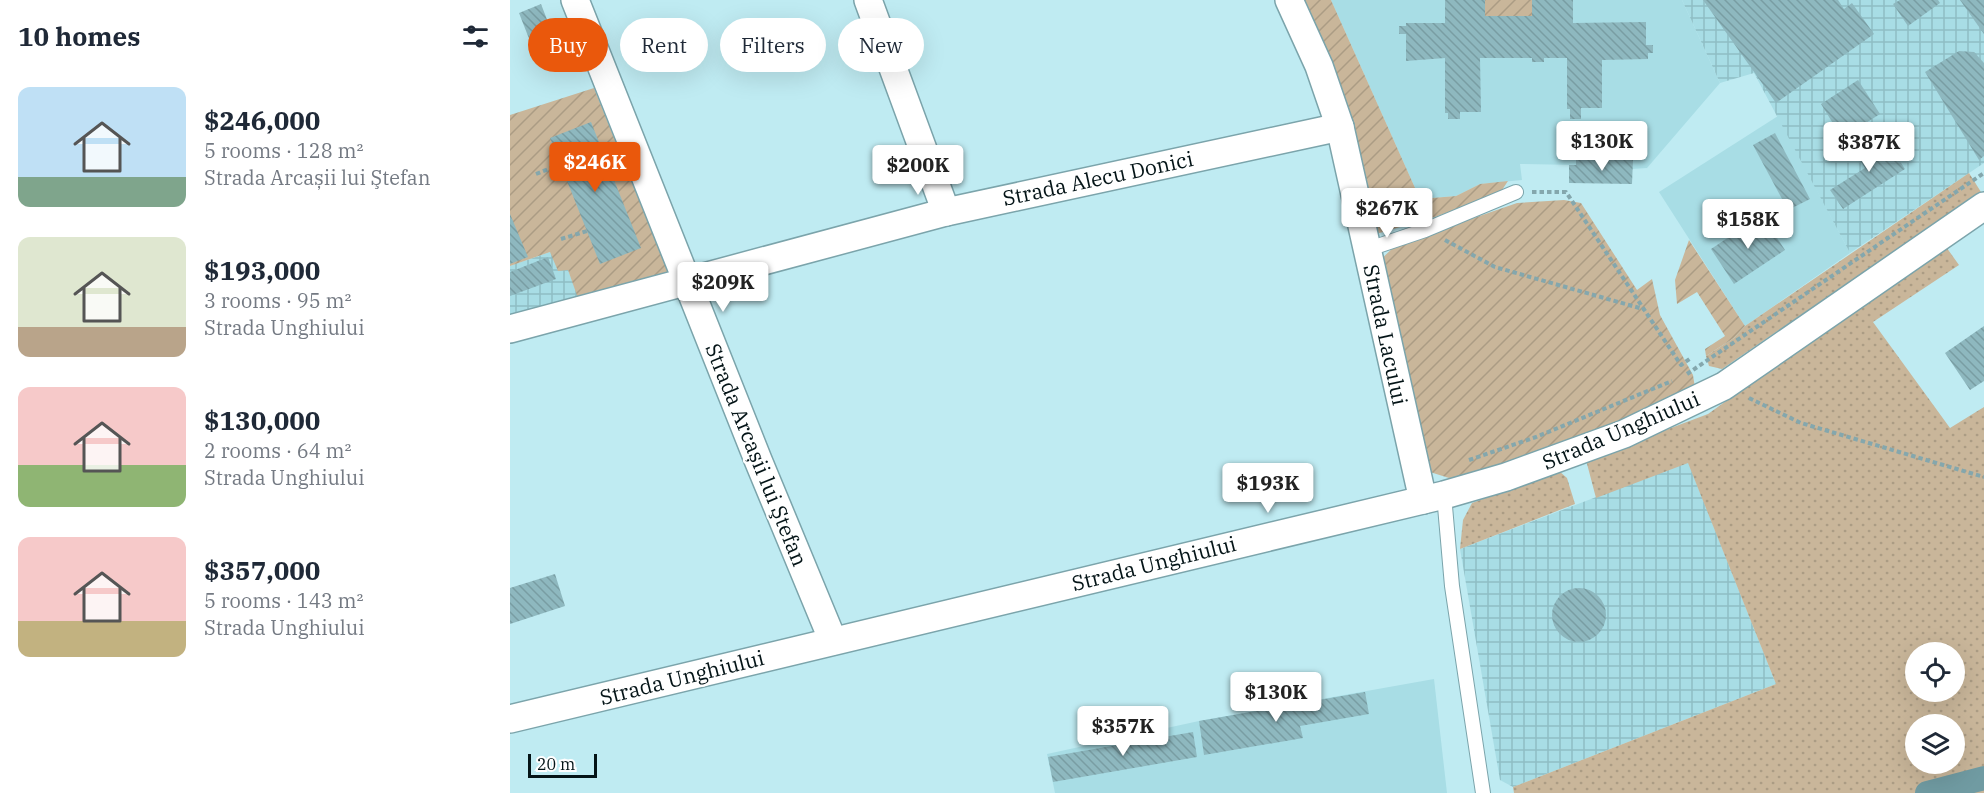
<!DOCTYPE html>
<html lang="en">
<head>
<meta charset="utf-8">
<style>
	:root { --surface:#fff; --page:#f2f2f3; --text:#1f2937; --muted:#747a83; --accent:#ea580c }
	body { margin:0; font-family:"IBM Plex Serif",serif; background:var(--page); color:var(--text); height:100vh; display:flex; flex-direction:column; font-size:22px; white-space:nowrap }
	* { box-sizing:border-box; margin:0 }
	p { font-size:20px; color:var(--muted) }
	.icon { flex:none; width:33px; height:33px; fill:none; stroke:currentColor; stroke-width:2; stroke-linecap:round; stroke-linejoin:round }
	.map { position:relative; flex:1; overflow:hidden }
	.side { display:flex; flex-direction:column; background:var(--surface); width:510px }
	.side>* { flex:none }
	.top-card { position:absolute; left:18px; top:18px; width:570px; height:54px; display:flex; gap:12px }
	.buttons { position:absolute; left:1395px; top:642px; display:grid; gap:12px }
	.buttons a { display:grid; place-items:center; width:60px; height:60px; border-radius:50%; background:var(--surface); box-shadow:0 6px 24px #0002; font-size:30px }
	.scale { position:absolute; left:18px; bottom:15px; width:69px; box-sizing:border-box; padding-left:6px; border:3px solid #041417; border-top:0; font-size:16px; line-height:21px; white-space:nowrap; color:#041417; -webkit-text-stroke:4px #fff; paint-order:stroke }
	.price { position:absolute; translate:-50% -51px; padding:0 14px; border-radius:6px; background:#fff; color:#222; font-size:20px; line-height:39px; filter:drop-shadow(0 2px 3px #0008) }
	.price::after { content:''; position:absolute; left:50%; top:36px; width:18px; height:14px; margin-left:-9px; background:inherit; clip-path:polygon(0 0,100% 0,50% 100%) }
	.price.selected { background:var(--accent); color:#fff }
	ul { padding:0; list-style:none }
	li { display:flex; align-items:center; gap:18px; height:150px; padding:0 18px }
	li span { display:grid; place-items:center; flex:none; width:168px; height:120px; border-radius:12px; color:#555 }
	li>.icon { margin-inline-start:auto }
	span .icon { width:72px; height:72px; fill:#fffc; stroke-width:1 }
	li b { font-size:26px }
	h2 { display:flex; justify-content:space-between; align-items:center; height:72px; padding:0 18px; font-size:26px }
	.chip { padding:0 21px; border-radius:27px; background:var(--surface); box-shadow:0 6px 24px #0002; font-size:21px; line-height:54px }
	.chip.selected { background:var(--accent); color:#fff }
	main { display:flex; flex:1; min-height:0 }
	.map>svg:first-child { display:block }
	.built { fill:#a8dde5 }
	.industrial { fill:url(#industrial-grid) }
	.grass { fill:url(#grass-dots); fill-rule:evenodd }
	.garden { fill:url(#garden-furrows) }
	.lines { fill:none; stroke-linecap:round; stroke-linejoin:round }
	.canal { stroke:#709ba2; stroke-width:24 }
	.building { fill:url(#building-back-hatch) }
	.service-casing { stroke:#7ba4ab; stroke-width:16 }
	.minor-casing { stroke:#7ba4ab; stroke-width:30 }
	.path { stroke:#84a7ad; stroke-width:4; stroke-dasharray:4.5 3; stroke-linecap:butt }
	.service { stroke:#fff; stroke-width:14 }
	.minor { stroke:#fff; stroke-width:27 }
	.labels { text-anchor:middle; stroke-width:4.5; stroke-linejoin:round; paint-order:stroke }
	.street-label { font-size:21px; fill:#041417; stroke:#fff }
</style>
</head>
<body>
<main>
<section class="side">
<h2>10 homes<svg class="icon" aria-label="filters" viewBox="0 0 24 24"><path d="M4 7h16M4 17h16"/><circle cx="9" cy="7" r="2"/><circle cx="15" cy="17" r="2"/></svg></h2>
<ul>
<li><span style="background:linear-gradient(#bfe0f5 75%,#7fa58c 0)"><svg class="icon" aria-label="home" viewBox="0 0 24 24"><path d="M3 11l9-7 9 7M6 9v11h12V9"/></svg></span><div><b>$246,000</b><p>5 rooms · 128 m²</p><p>Strada Arcașii lui Ştefan</p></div></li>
<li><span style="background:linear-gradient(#dfe7d0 75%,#b9a48a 0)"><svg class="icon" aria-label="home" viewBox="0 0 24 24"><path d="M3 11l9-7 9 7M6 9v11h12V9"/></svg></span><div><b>$193,000</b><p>3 rooms · 95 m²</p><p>Strada Unghiului</p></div></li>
<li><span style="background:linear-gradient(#f6c9c9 65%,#8fb573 0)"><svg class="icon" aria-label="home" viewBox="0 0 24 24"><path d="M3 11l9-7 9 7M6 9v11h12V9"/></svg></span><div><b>$130,000</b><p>2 rooms · 64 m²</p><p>Strada Unghiului</p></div></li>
<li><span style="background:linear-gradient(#f6c9c9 70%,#c2b280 0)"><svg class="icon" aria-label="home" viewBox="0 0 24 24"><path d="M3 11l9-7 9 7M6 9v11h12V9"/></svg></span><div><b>$357,000</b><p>5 rooms · 143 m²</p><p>Strada Unghiului</p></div></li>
</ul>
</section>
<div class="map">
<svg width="1474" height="793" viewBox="0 0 1474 793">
	<defs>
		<pattern id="industrial-grid" width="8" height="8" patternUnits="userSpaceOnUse" patternTransform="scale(1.5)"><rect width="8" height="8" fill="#a8dde5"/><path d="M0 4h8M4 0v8" fill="none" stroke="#8fbdc4"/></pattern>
		<pattern id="grass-dots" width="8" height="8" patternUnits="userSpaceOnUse" patternTransform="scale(1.5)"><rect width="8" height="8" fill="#c9b69a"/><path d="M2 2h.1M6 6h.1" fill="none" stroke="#ab9c84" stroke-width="1.8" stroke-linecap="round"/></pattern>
		<pattern id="garden-furrows" width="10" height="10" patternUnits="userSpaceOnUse" patternTransform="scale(1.5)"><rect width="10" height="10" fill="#c9b69a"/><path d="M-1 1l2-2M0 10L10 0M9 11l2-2" fill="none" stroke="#ab9c84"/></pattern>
		<pattern id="building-back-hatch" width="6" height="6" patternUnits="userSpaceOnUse" patternTransform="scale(1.5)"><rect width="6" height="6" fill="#8eb8bf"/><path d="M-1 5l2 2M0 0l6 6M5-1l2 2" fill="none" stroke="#799da3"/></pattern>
	</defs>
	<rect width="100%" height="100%" fill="#bfebf2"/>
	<g class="built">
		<path d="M821,0H1172L1210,83L1137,168L1122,169V160L1067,159L1066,165L1010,164L1012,180L970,184L946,196L910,199Z"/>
		<path d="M1268,116L1340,253L1235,326L1149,192Z"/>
		<path d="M924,679L937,793H545L537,754L689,721Z"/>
	</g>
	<g class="industrial">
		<path d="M1172,0H1474V163L1340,253L1244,73L1210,83Z"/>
		<path d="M40,252L58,270L68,296L0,315V266Z"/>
		<path d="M1178,462L1266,684L1003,787L990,780L950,549Z"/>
	</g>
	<g class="grass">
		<path d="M1459,173L1471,192L1212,369L1199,366L1196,356L1224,338L1235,326Z"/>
		<path d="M1434,244L1449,265L1363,322L1440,428L1474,407V793H1004L1003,787L1266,684L1178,463L1086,498L1076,460L1198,414ZM1406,652H1444V692H1406ZM1406,724H1444V764H1406Z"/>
		<path d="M1049,471L1057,478L1065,504L950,549L953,520L962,503Z"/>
	</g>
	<g class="garden">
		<path d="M793,0H821L910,199L946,196L970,184L998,181L990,193L925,217L866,234C848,155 829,72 793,0Z"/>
		<rect x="975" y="0" width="47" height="16"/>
		<path d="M84,88L159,274L70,304L58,270L48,271L40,252L0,266V115Z"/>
		<path d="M1054,200L1071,203L1127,290L1142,279L1150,315L1183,375L1185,388L1104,424L967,475L939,478L920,472L867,263L886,245L1007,203Z"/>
		<path d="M1179,240L1235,326L1224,338L1196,356L1195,349L1215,336L1187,292L1167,304L1165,280Z"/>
	</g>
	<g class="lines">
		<path class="canal" d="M1417,793L1474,778"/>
	</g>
	<g class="building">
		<path d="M935,0H975V16H1022V0H1063V23L1136,22V45H1143V53H1138V59L1092,60V108H1071V119H1060V109H1057V58H1034V62H1022V58H970L971,112H950V119H938V113H935V58L896,61V34H889V26H896V23H935Z"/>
		<path d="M1193,0H1328L1334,9L1342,3L1364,34L1266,103Z"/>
		<path d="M1390,0H1428L1430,3L1398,26L1383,4Z"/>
		<path d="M1450,0H1474V34Z"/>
		<path d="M31,4L51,56L29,64L9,13Z"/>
		<path d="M1449,51L1464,52L1474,63V156L1469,160L1415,72Z"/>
		<path d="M1348,80L1370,114L1332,138L1311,104Z"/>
		<path d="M81,122L131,248L90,264L40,138Z"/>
		<path d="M1265,133L1300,199L1278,210L1243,145Z"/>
		<path d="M1368,136L1378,152L1382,149L1395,169L1333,209L1320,190L1355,168L1344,151Z"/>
		<path d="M1066,159L1123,160L1122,184L1059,183V165H1066Z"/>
		<path d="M0,214L18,257L0,264Z"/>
		<path d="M1252,215L1275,250L1224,284L1201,249Z"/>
		<path d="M38,257L46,279L0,296V272Z"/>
		<path d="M1474,326V381L1460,390L1435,353Z"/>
		<path d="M45,574L55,606L0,624V588Z"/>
		<circle cx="1069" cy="615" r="27"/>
		<path d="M855,692L859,714L790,726L793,738L694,755L689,721Z"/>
		<path d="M683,732L687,757L543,782L538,757Z"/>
	</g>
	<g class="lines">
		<g class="service-casing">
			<g id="service">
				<path d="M856,250L915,230L1006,192"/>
				<path d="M934,495L942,586L973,793"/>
			</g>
		</g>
		<g class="minor-casing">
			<g id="minor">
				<path d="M65,0L248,460L323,641"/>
				<path d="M358,0L436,212"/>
				<path d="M779,0L809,66L830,127L913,500"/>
				<path d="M0,329L436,212L830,127"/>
				<path d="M0,719L934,495L996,477L1114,434L1214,386L1474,206"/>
			</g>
		</g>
		<g class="path">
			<path d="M26,174L51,164"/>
			<path d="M1022,192H1056L1171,365L1181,358"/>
			<path d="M874,207L894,218"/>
			<path d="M51,239L77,231"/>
			<path d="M935,240L985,267L1133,309"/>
			<path d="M1177,374L1474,173"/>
			<path d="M1239,398L1291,423L1474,477"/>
			<path d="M959,460L1026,437L1162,381"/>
		</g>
		<use href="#service" class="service"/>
		<use href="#minor" class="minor"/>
	</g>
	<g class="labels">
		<g class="street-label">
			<text transform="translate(588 179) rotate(-12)" y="7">Strada Alecu Donici</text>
			<text transform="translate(875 335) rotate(78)" y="7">Strada Lacului</text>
			<text transform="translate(1111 431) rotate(-23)" y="7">Strada Unghiului</text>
			<text transform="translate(246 455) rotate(68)" y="7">Strada Arcașii lui Ştefan</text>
			<text transform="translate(644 564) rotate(-14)" y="7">Strada Unghiului</text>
			<text transform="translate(172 678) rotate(-14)" y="7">Strada Unghiului</text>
		</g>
	</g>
</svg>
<div class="buttons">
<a><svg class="icon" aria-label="locate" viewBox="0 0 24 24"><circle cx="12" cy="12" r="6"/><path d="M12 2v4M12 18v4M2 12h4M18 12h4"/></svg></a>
<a><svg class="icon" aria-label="layers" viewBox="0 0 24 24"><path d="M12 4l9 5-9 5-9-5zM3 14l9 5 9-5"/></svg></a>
</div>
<div class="scale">20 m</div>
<b class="price" style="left:1092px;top:172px">$130K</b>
<b class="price" style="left:1359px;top:173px">$387K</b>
<b class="price selected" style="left:85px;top:193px">$246K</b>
<b class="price" style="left:408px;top:196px">$200K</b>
<b class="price" style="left:877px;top:239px">$267K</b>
<b class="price" style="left:1238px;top:250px">$158K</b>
<b class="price" style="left:213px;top:313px">$209K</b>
<b class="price" style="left:758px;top:514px">$193K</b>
<b class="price" style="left:766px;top:723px">$130K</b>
<b class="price" style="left:613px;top:757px">$357K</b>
<div class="top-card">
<a class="chip selected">Buy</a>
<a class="chip">Rent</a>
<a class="chip">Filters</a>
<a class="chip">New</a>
</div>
</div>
</main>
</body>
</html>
